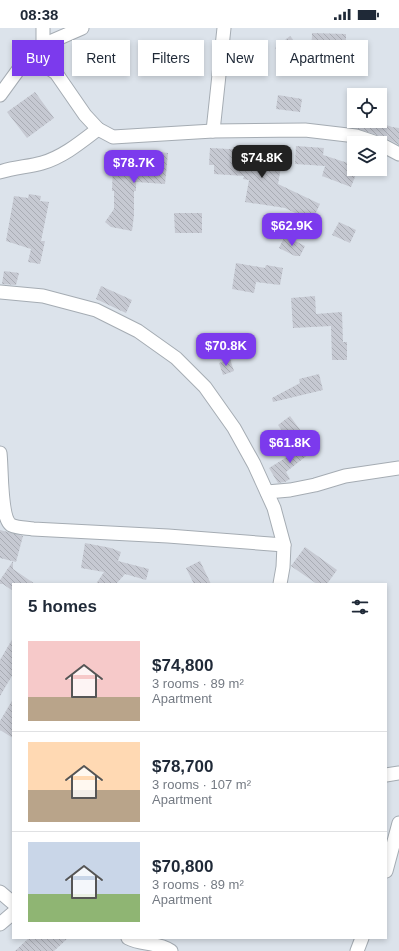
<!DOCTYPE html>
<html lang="en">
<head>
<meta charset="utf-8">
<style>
	:root { --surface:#fff; --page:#f6f6f7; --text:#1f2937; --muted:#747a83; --line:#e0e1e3; --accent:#7c3aed }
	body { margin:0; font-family:Arial,sans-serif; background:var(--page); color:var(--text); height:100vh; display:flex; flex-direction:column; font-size:15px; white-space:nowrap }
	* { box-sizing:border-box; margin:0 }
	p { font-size:13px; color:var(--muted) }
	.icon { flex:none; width:22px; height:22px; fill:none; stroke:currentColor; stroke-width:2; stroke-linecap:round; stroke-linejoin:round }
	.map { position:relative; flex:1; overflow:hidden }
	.side { position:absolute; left:12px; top:555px; width:375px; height:356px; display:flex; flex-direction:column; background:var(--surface); border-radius:0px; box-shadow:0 2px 6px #0003 }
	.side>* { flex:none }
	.banner { position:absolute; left:12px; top:12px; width:375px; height:36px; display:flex; gap:8px }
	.controls { position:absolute; left:347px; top:60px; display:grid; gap:8px }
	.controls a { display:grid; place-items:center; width:40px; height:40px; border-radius:0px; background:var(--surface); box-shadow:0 2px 6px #0003; font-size:20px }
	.price { position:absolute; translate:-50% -34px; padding:0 9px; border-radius:8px; background:var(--accent); color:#fff; font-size:13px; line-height:26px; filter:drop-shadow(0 1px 2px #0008) }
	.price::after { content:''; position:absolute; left:50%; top:24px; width:12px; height:9px; margin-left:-6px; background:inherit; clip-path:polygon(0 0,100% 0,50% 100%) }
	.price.current { background:#222; color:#fff }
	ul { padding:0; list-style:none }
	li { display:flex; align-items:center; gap:12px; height:100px; padding:0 16px }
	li+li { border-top:1px solid var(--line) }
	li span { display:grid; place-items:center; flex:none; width:112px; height:80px; border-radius:0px; color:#555 }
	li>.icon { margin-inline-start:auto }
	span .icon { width:48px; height:48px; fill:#fffc; stroke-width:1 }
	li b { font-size:17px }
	h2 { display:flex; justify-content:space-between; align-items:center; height:48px; padding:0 16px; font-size:17px }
	.tag { padding:0 14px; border-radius:0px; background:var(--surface); box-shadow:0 2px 6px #0003; font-size:14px; line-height:36px }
	.tag.current { background:var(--accent); color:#fff }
	.status { display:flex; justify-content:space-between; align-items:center; height:28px; padding:0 20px; background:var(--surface); direction:ltr }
	.status svg { height:11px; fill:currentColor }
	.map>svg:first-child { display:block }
	.building { fill:url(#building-back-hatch) }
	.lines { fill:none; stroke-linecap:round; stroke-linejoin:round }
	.minor-casing { stroke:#a5acb3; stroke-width:15 }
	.minor { stroke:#fff; stroke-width:13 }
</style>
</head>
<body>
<div class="status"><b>08:38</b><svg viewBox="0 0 49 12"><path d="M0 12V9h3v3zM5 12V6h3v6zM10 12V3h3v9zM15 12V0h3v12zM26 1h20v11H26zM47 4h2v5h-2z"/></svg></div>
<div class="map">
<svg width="399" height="923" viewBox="0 0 399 923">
	<defs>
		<pattern id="building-back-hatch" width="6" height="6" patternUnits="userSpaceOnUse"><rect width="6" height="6" fill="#c6c9d2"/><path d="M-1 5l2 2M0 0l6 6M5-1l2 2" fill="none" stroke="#a9acb4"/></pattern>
	</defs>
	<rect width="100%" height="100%" fill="#dce3eb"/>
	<g class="building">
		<path d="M312,5L346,6V19H350L349,37H338V43L311,42Z"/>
		<path d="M290,8L301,22L285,33L275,20Z"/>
		<path d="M35,64L54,90L27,110L7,84Z"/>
		<path d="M278,67L302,71L300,84L276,81Z"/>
		<path d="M356,93H375L392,99L399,100V117L384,109L353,100Z"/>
		<path d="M296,118L324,120L323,127L354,137V141H358L351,159L322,148L325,138L295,136Z"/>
		<path d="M210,120L248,122L283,128L278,156L320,176L312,193L285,180L245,174L249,152L243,151L244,148L214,146V137H209Z"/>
		<path d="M140,122L168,125L165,156L136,154V163H134V187L132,203L111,199L105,194L114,181V163H112L113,136H122V129H140Z"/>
		<path d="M29,166L41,168L40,173L49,174L41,213H45L40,236L28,234L31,221L6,213L14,168L28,170Z"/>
		<path d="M174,185H202V205H175Z"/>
		<path d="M339,194L356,202L350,215L332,207Z"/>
		<path d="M285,208L305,218L300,228H295L279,220Z"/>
		<path d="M236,235L265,240L266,237L283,240L280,257L256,254L254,265L232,261Z"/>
		<path d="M4,243L19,245L16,257L2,256Z"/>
		<path d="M101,258L132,272L126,285L96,271Z"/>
		<path d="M315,268L316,286L342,284L343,314H347V332H332L331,298L293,300L291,270Z"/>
		<path d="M230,331L234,343L223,347L219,335Z"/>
		<path d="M319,346L323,362L273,374L272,370L300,355L299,351Z"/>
		<path d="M290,388L306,410L294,418L278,397Z"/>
		<path d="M310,415L314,422L286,444L290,451L285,454L278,455L269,440Z"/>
		<path d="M0,502L23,508L16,534L0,530Z"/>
		<path d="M85,515L111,520L121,524L118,533L149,541L146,552L125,546L116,556H96L104,544L81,540Z"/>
		<path d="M305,519L337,542L327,556H317L291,538Z"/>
		<path d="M13,533V541L35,556H13V563L3,556H0V552Z"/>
		<path d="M200,533L211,556H194L186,540Z"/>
		<path d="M13,610V646L0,668V632Z"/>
		<path d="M13,671V710L0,702V693Z"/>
		<path d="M29,910H68L54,923H15Z"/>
	</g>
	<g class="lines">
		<g class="minor-casing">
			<g id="minor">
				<path d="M43,17L82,0"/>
				<path d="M29,27L56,45L85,87L98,101L113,109L213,103L305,102L356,108L377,115"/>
				<path d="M0,67L29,27L43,17V0"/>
				<path d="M213,103L224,0"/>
				<path d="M380,116L399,126"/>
				<path d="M0,144C14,139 28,139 42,135C63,129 81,114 98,101"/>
				<path d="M0,264L43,268L96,282L138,303L176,330L205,359L234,400L254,436L274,480L284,517L283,539L280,556"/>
				<path d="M0,425C2,441 0,489 11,497C17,500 27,500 33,501L168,508L284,517"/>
				<path d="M267,464L290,462L315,457L345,448L399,440"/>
				<path d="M386,747L399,745"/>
				<path d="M386,843L399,795"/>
				<path d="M0,864L13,875"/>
				<path d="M0,896L13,885"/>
				<path d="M128,910C141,917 158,914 171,923"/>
				<path d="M357,923L362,910"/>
			</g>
		</g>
		<use href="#minor" class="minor"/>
	</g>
</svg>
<div class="controls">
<a><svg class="icon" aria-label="locate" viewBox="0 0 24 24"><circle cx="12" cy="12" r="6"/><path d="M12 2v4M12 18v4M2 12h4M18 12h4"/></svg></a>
<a><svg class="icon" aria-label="layers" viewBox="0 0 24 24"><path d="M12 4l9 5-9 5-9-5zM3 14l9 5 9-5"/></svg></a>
</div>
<b class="price current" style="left:262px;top:151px">$74.8K</b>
<b class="price" style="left:134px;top:156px">$78.7K</b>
<b class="price" style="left:292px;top:219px">$62.9K</b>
<b class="price" style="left:226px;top:339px">$70.8K</b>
<b class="price" style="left:290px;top:436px">$61.8K</b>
<div class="banner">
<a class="tag current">Buy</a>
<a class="tag">Rent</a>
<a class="tag">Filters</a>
<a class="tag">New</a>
<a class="tag">Apartment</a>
</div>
<section class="side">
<h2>5 homes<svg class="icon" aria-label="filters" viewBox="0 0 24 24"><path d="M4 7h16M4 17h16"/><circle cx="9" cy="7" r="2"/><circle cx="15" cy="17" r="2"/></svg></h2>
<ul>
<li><span style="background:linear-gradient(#f6c9c9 70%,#b9a48a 0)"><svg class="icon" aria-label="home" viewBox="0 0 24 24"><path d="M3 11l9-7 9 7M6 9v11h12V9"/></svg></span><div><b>$74,800</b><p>3 rooms · 89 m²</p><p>Apartment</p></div></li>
<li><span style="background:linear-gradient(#ffd9b3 60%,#b9a48a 0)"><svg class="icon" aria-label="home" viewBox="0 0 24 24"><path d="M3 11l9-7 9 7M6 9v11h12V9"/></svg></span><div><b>$78,700</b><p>3 rooms · 107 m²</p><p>Apartment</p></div></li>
<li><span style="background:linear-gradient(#c9d6e8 65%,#8fb573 0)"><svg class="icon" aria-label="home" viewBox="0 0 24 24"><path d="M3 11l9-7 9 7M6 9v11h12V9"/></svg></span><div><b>$70,800</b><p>3 rooms · 89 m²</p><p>Apartment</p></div></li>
</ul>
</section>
</div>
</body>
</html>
